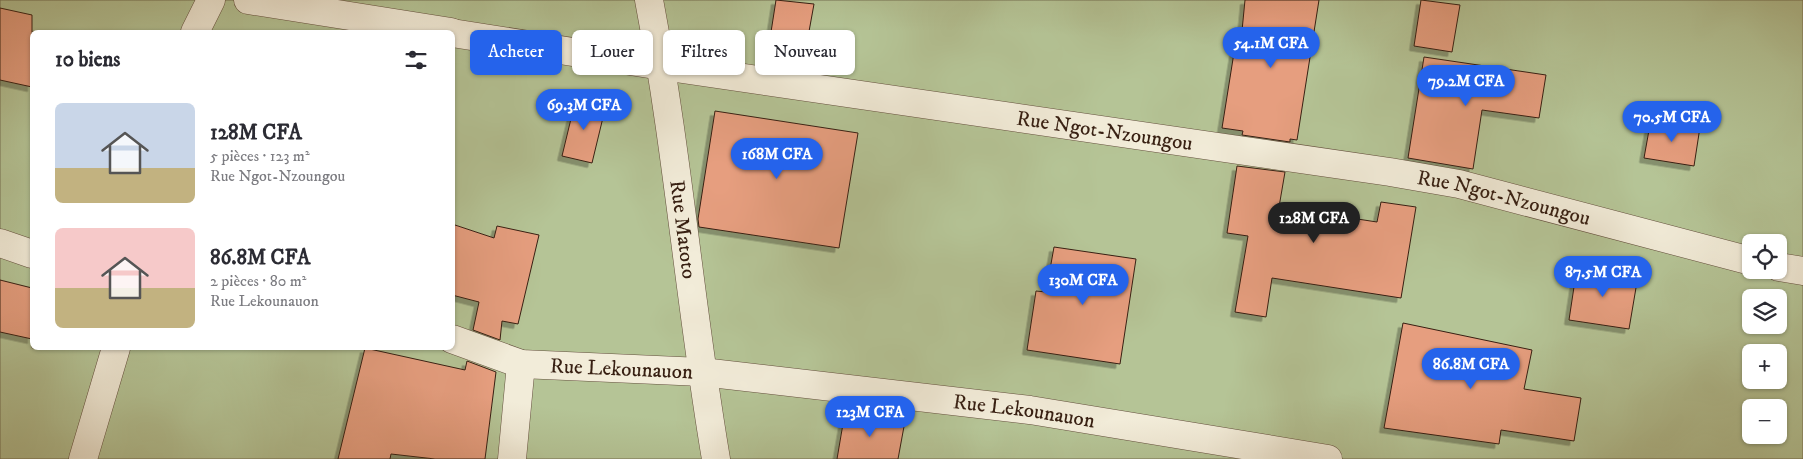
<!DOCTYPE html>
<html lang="fr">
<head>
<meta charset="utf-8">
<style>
	:root { --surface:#fff; --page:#f2f2f3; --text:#2b2b33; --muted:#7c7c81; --accent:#2563eb }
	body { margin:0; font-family:"IM FELL DW Pica",serif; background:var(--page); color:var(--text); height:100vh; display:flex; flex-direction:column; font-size:19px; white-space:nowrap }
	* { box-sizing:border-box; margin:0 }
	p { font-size:16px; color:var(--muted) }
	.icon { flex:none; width:28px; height:28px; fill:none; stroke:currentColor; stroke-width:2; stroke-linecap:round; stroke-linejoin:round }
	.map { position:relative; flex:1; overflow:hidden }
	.drawer { position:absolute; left:30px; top:30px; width:425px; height:320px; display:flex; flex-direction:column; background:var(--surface); border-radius:8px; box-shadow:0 1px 4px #0004 }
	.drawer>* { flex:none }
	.banner { position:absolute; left:470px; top:30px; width:475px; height:45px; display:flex; gap:10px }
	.controls { position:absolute; left:1742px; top:234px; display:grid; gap:10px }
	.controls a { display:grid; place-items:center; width:45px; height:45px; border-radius:8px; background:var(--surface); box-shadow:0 1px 4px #0004; font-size:25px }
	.price { position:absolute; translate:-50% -42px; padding:0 11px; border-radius:18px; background:var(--accent); color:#fff; font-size:16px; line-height:32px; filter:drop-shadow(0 1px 2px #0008) }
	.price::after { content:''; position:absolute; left:50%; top:30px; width:15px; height:11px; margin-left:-8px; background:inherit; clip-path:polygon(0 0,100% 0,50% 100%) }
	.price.on { background:#222; color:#fff }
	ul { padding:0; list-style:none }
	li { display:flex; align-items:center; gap:15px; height:125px; padding:0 25px }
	li span { display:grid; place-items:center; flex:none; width:140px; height:100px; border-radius:8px; color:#555 }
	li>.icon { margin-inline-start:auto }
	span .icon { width:60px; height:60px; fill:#fffc; stroke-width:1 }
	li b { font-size:21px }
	h2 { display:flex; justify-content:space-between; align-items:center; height:60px; padding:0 25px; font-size:21px }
	.chip { padding:0 18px; border-radius:8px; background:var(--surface); box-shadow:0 1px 4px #0004; font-size:18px; line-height:45px }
	.chip.on { background:var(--accent); color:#fff }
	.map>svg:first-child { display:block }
	.green { fill:#b5c496; stroke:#767254; fill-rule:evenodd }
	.building { fill:#e69e7f; stroke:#371f12; filter:url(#shadow) }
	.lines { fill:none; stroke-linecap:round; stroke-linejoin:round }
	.minor-casing { stroke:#64503e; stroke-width:29 }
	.minor { stroke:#f2ecd9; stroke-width:28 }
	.labels { text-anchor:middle; stroke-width:4; stroke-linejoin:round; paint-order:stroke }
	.street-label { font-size:21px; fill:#371f12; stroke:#f2ecd9 }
</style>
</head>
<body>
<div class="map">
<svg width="1803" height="459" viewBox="0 0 1803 459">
	<defs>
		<filter id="shadow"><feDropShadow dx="-4.5" dy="4.5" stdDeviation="0" flood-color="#0004"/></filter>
	</defs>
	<rect width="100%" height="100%" fill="#ebe2c4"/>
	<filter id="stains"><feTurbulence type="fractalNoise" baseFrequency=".004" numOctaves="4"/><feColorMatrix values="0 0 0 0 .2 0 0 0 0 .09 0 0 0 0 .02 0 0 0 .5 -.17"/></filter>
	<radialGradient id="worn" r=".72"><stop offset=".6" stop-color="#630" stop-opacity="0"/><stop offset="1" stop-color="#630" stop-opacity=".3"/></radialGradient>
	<path class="green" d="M0,0H1803V459H0ZM32,32H452V348H32ZM1751,242H1779V270H1751ZM1751,298H1779V325H1751ZM1751,352H1779V380H1751ZM1751,408H1779V435H1751Z"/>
	<g class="building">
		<path d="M776,0L814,4L808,37L771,32Z"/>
		<path d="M1245,0H1319L1297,140L1290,139V142L1242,135L1243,131L1222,128L1236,40L1241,41Z"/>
		<path d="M1421,0L1460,5L1452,52L1414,46Z"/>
		<path d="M0,8L32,15V87L0,80Z"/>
		<path d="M1424,57L1546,75L1539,118L1482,110L1473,169L1408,158Z"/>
		<path d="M576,98L606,105L592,163L562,156Z"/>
		<path d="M715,111L858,133L839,248L699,227L698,219Z"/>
		<path d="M1651,119L1700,127L1694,166L1644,158Z"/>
		<path d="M1237,166L1285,172L1279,207L1377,222L1381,202L1416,207L1401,298L1272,278L1266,317L1235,312L1248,236L1227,233Z"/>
		<path d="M452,224L494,238L497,226L539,235L518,324L502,321L500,340L473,330L479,302L452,295Z"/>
		<path d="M1054,247L1136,259L1120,364L1027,350L1036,291L1046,292Z"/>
		<path d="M1577,267L1638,276L1629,329L1569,320Z"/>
		<path d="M0,280L32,288V339L0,332Z"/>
		<path d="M1403,323L1532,350L1524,389L1581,398L1574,441L1501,430L1499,444L1384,428Z"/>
		<path d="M365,348L465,370L467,361L496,372L485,459H435L391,454L390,459H338Z"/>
		<path d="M845,412L905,421L898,459H837Z"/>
	</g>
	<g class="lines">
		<g class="minor-casing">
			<g id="minor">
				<path d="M248,0L451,32"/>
				<path id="s1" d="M649,0C678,152 690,307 716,459"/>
				<path d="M195,32L211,0"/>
				<path id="s2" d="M452,33L662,66L1390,172L1459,184L1751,261"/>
				<path d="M0,243L32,254"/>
				<path d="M1779,267L1803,271"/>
				<path id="s3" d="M452,339L521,364L702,372L1030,410L1328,459"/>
				<path d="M83,459L116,348"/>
				<path d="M512,459L521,364"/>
			</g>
		</g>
		<use href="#minor" class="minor"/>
	</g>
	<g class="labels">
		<g class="street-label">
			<text dy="7" stroke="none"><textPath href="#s2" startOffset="660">Rue Ngot-Nzoungou</textPath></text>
			<text dy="7" stroke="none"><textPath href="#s2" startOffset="1065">Rue Ngot-Nzoungou</textPath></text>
			<text dy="7" stroke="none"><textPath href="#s1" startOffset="232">Rue Matoto</textPath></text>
			<text dy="7" stroke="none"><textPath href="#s3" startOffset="174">Rue Lekounauon</textPath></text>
			<text dy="7" stroke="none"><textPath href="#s3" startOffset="579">Rue Lekounauon</textPath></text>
		</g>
	</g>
	<rect width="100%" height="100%" filter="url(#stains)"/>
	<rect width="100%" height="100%" fill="url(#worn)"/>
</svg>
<div class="controls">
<a><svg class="icon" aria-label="locate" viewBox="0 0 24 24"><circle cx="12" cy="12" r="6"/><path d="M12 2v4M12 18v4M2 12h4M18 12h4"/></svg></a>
<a><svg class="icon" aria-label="layers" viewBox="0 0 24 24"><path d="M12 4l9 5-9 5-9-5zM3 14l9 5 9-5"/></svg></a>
<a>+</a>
<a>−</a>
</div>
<b class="price" style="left:1271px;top:69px">54.1M CFA</b>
<b class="price" style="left:1466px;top:107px">79.2M CFA</b>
<b class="price" style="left:584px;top:131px">69.3M CFA</b>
<b class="price" style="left:1672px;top:143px">70.5M CFA</b>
<b class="price" style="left:777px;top:180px">168M CFA</b>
<b class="price on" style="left:1314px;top:244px">128M CFA</b>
<b class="price" style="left:1603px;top:298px">87.5M CFA</b>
<b class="price" style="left:1083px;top:306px">130M CFA</b>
<b class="price" style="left:1471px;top:390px">86.8M CFA</b>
<b class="price" style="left:870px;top:438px">123M CFA</b>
<div class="banner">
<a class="chip on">Acheter</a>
<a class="chip">Louer</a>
<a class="chip">Filtres</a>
<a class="chip">Nouveau</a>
</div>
<section class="drawer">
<h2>10 biens<svg class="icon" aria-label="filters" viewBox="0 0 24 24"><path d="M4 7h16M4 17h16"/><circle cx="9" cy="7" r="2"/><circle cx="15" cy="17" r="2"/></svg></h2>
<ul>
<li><span style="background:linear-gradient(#c9d6e8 65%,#c2b280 0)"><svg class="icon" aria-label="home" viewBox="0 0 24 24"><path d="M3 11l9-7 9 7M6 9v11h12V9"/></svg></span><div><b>128M CFA</b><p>5 pièces · 123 m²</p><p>Rue Ngot-Nzoungou</p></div></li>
<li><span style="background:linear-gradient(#f6c9c9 60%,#c2b280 0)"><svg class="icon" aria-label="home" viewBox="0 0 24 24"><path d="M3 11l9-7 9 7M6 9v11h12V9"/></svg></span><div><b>86.8M CFA</b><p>2 pièces · 80 m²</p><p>Rue Lekounauon</p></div></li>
</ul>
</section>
</div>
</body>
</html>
